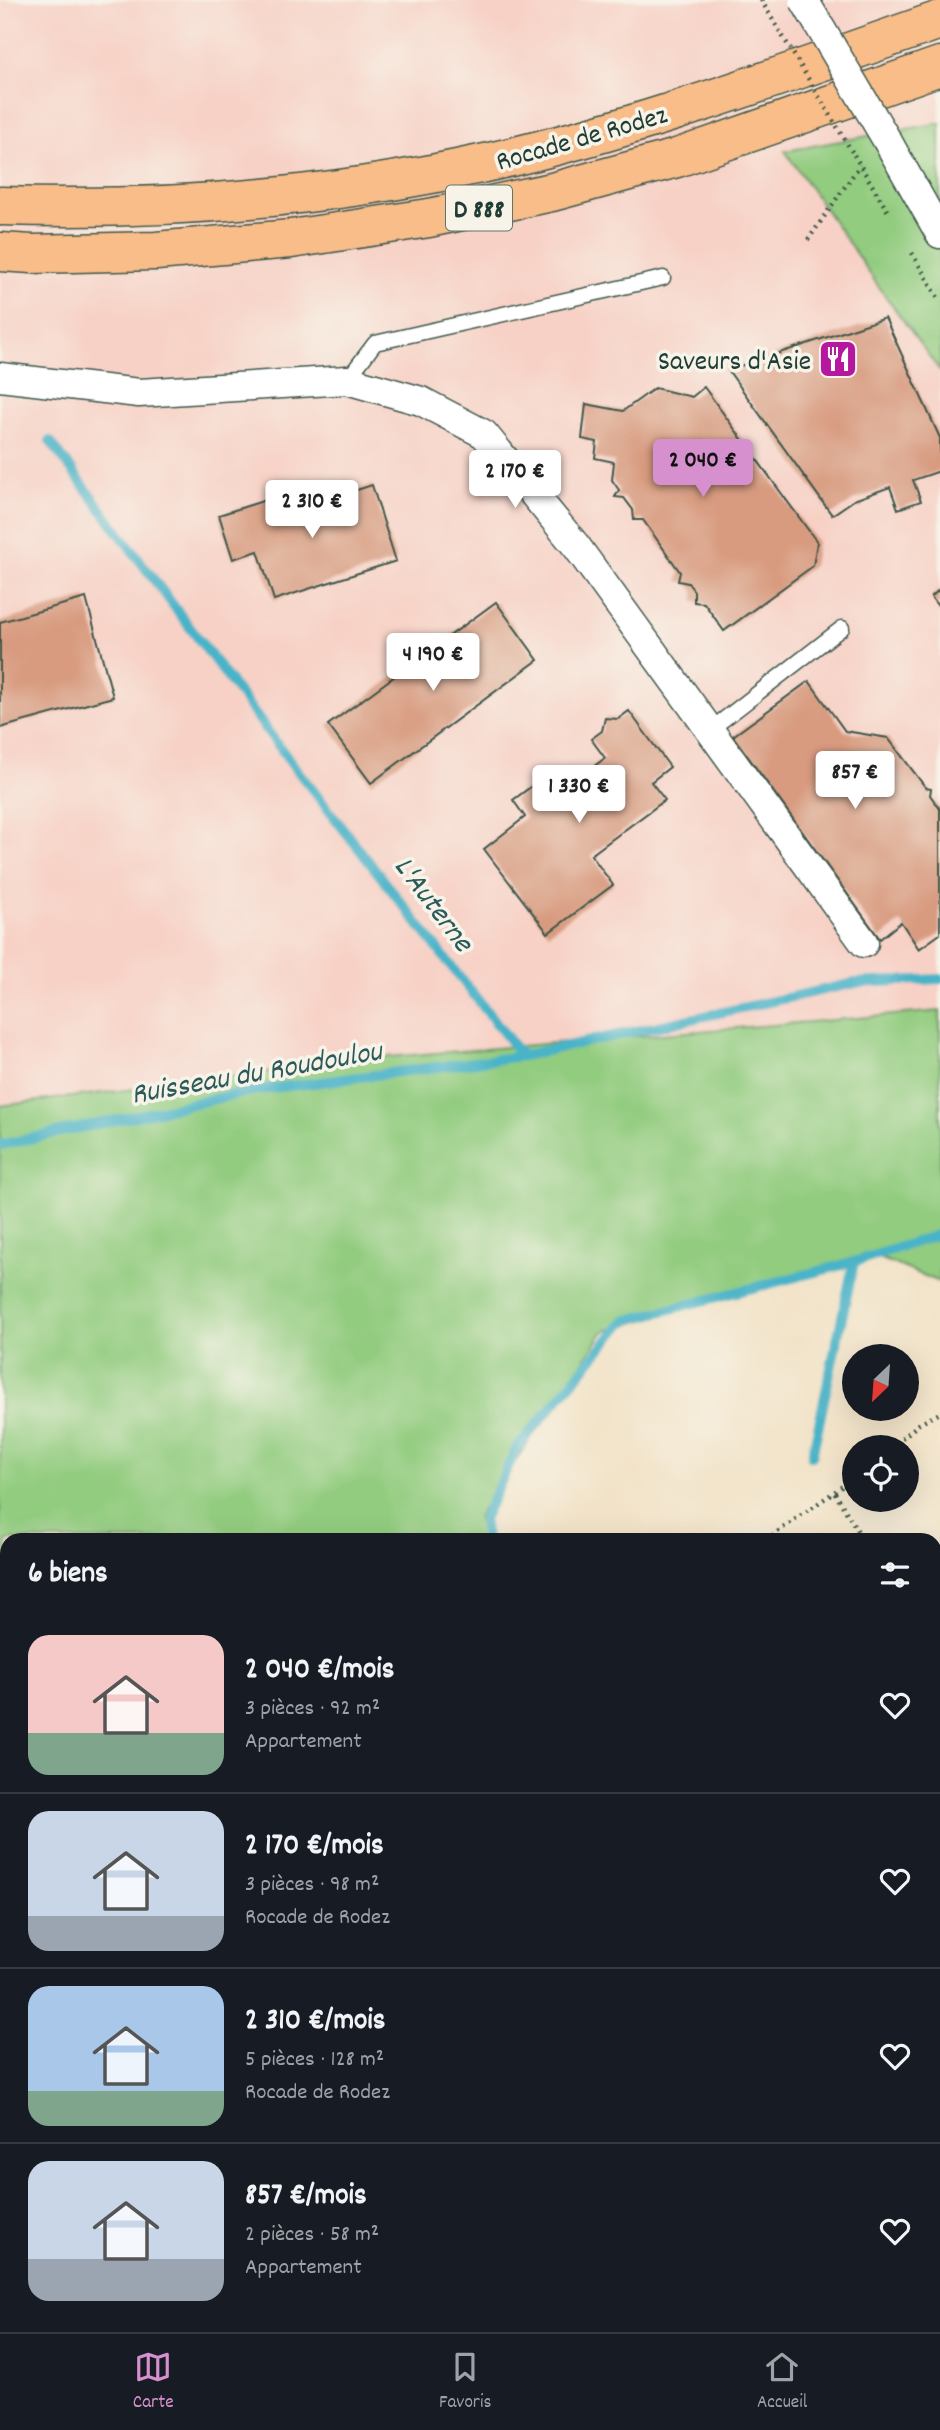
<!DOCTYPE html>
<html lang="fr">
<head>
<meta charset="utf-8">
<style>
	:root { --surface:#171b24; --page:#242831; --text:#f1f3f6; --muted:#9ea1a6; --line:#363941; --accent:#d690ce }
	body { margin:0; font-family:Dekko,sans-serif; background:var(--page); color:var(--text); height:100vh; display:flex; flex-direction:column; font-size:26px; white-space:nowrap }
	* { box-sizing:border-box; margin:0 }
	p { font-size:23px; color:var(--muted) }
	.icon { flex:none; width:38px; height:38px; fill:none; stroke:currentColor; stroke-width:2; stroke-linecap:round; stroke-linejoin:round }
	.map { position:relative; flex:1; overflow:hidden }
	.details { position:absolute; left:0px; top:1533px; width:942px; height:800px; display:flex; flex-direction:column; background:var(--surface); border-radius:21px 21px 0 0; box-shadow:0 7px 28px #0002 }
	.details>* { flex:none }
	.needle { width:46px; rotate:205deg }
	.controls { position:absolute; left:842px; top:1344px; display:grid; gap:14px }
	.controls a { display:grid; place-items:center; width:77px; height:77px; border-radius:50%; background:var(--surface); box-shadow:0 7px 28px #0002; font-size:35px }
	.price { position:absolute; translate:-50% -60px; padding:0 16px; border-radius:7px; background:#fff; color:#222; font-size:23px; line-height:46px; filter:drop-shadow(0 2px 4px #0008) }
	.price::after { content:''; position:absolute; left:50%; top:42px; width:21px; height:16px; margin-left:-10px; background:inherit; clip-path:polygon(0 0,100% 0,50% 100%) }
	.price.on { background:var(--accent); color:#111 }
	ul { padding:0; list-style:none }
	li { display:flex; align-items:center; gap:21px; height:175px; padding:0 28px }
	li+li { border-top:2px solid var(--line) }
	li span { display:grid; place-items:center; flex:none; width:196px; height:140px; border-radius:21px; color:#555 }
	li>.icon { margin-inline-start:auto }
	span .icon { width:84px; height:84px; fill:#fffc; stroke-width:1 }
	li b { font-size:30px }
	h2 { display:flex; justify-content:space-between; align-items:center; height:84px; padding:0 28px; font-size:30px }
	.dock { display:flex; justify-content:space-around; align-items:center; height:98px; border-top:2px solid var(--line); background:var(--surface); font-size:19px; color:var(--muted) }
	.dock a { display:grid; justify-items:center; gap:4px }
	.dock .on { color:var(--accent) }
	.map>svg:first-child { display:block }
	.built { fill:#f7d1c6 }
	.green { fill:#92cc7f; stroke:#58845a; stroke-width:2 }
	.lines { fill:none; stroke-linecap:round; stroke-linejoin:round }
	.stream { stroke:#49b3c7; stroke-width:10 }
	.building { fill:#d89b80 }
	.service-casing { stroke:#3f564a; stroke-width:17 }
	.minor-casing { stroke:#3f564a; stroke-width:31 }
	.trunk-casing { stroke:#3f564a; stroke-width:41 }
	.path { stroke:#3f564a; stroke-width:4.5; stroke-dasharray:2 5; stroke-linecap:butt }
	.service { stroke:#fff; stroke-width:14 }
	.minor { stroke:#fff; stroke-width:28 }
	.trunk { stroke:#f8bd89; stroke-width:38 }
	.minor-bridge-casing { stroke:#3f564a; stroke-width:31; stroke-linecap:butt }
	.path-bridge { stroke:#3f564a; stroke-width:4.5; stroke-dasharray:2 5; stroke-linecap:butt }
	.minor-bridge { stroke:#fff; stroke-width:28 }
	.labels { text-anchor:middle; stroke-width:7; stroke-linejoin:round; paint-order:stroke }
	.shield { fill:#f7f3e8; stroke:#60746a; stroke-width:2 }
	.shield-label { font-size:26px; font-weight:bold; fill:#1f3d34 }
	.street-label { font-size:28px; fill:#1f3d34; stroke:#f7f3e8 }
	.poi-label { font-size:28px; fill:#1f3d34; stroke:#f7f3e8; text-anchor:end }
	.water-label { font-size:30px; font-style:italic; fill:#2a5a59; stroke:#f7f3e8 }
</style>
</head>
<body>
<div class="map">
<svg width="940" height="2332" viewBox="0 0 940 2332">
	<rect width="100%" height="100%" fill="#f7f3e8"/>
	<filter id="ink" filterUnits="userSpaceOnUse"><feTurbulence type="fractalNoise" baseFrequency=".0143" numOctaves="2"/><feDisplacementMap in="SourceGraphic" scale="14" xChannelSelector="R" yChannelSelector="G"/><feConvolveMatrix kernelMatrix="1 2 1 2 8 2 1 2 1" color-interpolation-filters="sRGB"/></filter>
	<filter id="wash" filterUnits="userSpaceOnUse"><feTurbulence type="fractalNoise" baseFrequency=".00686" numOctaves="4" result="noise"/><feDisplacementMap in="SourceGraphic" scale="28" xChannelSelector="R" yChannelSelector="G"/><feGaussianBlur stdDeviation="1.57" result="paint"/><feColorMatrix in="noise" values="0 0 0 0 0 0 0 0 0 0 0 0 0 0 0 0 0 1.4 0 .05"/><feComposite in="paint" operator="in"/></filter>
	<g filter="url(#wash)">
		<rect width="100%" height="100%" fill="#f2e3c8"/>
		<path class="built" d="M0,0H940V123L785,152L881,290L940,371V1011L387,1057L0,1106Z"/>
		<g class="green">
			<path d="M940,123V371L881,290L785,151Z"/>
			<path d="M940,1011V1282L874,1256L604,1331L477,1517L486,1540H7V2326H862L872,2332H0V1106L387,1057Z"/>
		</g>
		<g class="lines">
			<g class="stream">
				<path d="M50,441L293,765L522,1056L855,983L940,979"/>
				<path d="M0,1145L251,1091L522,1056"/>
				<path d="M812,1456L854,1262L940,1234"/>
				<path d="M486,1540L483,1519L517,1448L624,1321L854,1262"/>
			</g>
		</g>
		<g id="blocks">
			<g class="building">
				<path d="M885,318L940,438V471L913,480L921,501L898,509L890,487L854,500L832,515L728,370Z"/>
				<path d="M704,387L817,542L813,566L724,631L704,603L694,602V591L688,583L678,581L680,572L643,520H634L633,510L624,498L615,497L619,490L612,480L614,462L595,458L597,442L582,439L586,404L623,411L655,388L692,397Z"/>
				<path d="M372,485L396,561L274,600L258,551L233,559L219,515L269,499L275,517Z"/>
				<path d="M940,589V602L937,605L931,597Z"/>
				<path d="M86,598L113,697L0,728V622Z"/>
				<path d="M496,602L538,660L371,783L328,725Z"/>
				<path d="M809,681L845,731L888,738L926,788L931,789L930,795L940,809V934L919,949L901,922L880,939L733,736Z"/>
				<path d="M629,711L670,767L651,782L665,800L591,855L613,885L548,933L484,849L525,817L513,800L536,783L549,800L605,758L591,739L602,731L605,718L618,719Z"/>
				<path d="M940,1549V1614L937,1616L934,1612V1552Z"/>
				<path d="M940,1921V2039L934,2051V1932Z"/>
				<path d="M934,2192L940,2196V2205L936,2211L939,2214L934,2220Z"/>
			</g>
		</g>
	</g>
	<g filter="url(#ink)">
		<use href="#blocks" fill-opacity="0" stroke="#3f564a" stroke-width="2"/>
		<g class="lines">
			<g class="service-casing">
				<g id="service">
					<path d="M347,380L375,343L663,278"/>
					<path d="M710,730L842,628"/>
					<path d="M934,1654L940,1662"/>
					<path d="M934,2246L940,2238"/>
				</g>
			</g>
			<g class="minor-casing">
				<g id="minor">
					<path d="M888,142L940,234"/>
					<path d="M0,377L139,393L347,380L421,401L484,434L577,547L864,943"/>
					<path d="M934,1679L940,1675"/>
					<path d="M934,2139L940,2142"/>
				</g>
			</g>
			<g class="trunk-casing">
				<g id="trunk">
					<path d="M0,206C161,211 327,198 485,163C640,129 790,72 940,20"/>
					<path d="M0,252L32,254L156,251L291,239L429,218L552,192L677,158L940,66"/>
				</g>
			</g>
			<g class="path">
				<path d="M854,155L890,215"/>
				<path d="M808,240L860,165"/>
				<path d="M912,253L940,301"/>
				<path d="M891,1447L919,1424L940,1413"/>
				<path d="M835,1493L863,1540"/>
				<path d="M766,1540L854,1478"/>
				<path d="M934,1828L940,1815"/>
				<path d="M934,1852L940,1855"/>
				<path d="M779,2326L792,2332"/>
			</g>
			<use href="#service" class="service"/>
			<use href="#minor" class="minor"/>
			<use href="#trunk" class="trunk"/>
			<g class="minor-bridge-casing">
				<path id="minor-bridge" d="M804,0L888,142"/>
			</g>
			<path class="path-bridge" d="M761,0L854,155"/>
			<use href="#minor-bridge" class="minor-bridge"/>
		</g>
	</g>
	<defs>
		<g id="restaurant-square" transform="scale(2.0125)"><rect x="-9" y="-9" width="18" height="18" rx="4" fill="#b5179e" stroke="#f7f3e8"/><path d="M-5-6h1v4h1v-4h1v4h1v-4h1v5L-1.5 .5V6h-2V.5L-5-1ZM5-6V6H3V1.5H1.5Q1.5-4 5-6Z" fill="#fff"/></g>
	</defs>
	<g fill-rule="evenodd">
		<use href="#restaurant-square" x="838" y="359"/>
	</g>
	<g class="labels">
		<rect class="shield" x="446" y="185.5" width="66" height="45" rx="5"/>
		<g class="shield-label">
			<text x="479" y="217">D 888</text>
		</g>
		<g class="street-label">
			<text transform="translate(581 136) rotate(-16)" y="10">Rocade de Rodez</text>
		</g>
		<g class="poi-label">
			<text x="811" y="369">Saveurs d'Asie</text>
		</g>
		<g class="water-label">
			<text transform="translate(435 903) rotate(53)" y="10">L'Auterne</text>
			<text transform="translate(256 1071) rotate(-10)" y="10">Ruisseau du Roudoulou</text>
		</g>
	</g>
</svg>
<div class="controls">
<a><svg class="needle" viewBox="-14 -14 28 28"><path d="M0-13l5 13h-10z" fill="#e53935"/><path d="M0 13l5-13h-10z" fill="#9ea1a6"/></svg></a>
<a><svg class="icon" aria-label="locate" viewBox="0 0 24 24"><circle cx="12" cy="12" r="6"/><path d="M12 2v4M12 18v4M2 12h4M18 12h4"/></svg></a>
</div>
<b class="price on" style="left:703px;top:499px">2 040 €</b>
<b class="price" style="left:515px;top:510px">2 170 €</b>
<b class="price" style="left:312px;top:540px">2 310 €</b>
<b class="price" style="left:433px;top:693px">4 190 €</b>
<b class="price" style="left:855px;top:811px">857 €</b>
<b class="price" style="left:579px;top:825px">1 330 €</b>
<section class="details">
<h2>6 biens<svg class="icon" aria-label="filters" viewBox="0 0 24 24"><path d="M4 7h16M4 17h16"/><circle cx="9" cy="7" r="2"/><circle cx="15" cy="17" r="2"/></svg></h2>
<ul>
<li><span style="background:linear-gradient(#f6c9c9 70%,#7fa58c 0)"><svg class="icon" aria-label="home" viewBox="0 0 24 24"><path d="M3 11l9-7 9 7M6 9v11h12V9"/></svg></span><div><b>2 040 €/mois</b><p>3 pièces · 92 m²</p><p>Appartement</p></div><svg class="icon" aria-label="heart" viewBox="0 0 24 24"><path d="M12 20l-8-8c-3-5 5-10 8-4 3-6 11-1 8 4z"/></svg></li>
<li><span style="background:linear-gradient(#c9d6e8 75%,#9aa5b1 0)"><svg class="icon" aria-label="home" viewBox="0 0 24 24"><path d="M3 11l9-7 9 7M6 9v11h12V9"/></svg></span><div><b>2 170 €/mois</b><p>3 pièces · 98 m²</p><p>Rocade de Rodez</p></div><svg class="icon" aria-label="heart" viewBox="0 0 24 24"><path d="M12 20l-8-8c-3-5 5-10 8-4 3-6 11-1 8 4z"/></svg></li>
<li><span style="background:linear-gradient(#a9c7e8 75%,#7fa58c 0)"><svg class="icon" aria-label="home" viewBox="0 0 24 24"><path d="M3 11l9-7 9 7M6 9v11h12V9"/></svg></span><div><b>2 310 €/mois</b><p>5 pièces · 128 m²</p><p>Rocade de Rodez</p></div><svg class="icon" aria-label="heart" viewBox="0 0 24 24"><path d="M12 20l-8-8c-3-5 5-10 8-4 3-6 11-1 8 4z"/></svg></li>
<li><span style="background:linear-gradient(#c9d6e8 70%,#9aa5b1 0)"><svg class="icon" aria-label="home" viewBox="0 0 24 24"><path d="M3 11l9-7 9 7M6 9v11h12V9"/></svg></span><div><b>857 €/mois</b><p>2 pièces · 58 m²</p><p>Appartement</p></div><svg class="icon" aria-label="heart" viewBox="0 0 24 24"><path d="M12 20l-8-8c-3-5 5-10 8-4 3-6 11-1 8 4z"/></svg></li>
</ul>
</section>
</div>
<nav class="dock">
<a class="on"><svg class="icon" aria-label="map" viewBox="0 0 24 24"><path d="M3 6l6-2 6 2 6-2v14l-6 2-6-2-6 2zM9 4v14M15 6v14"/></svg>Carte</a>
<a><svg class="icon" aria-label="saved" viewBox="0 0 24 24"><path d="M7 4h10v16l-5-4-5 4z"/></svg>Favoris</a>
<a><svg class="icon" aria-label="home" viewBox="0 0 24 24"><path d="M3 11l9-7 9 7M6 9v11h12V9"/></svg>Accueil</a>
</nav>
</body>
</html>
